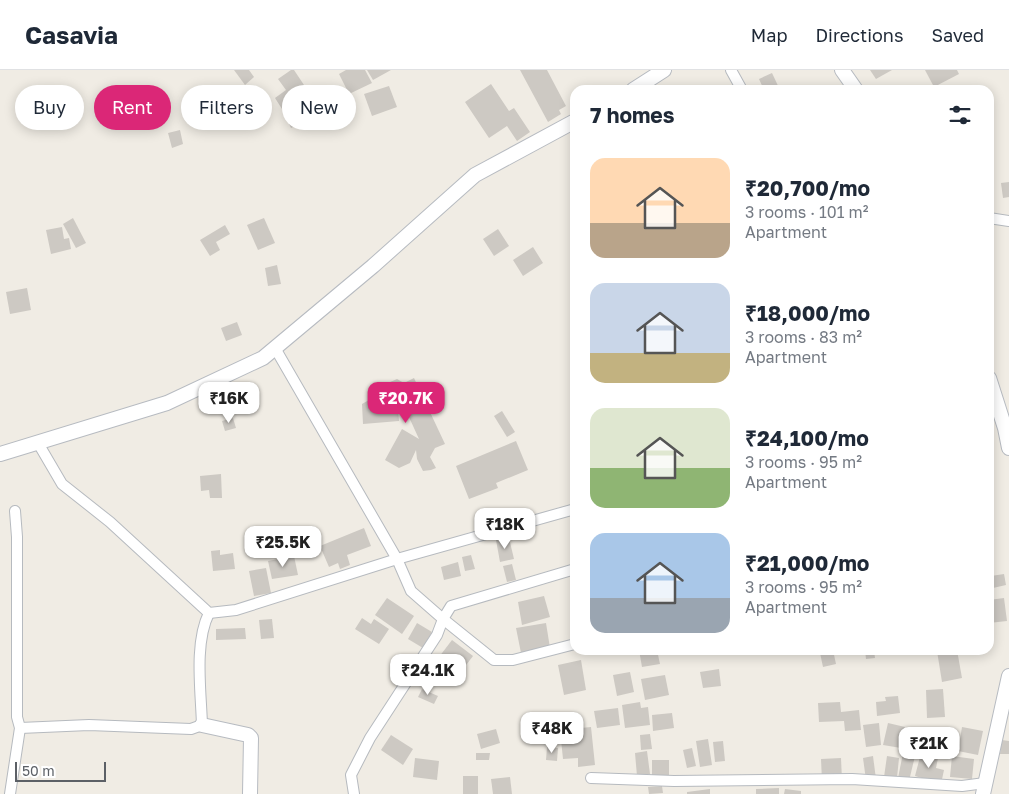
<!DOCTYPE html>
<html lang="en">
<head>
<meta charset="utf-8">
<style>
	:root { --surface:#fff; --page:#f6f6f7; --text:#1f2937; --muted:#747a83; --line:#e0e1e3; --accent:#db2777 }
	body { margin:0; font-family:"Golos Text",sans-serif; background:var(--page); color:var(--text); height:100vh; display:flex; flex-direction:column; font-size:19px; white-space:nowrap }
	* { box-sizing:border-box; margin:0 }
	p { font-size:16px; color:var(--muted) }
	.icon { flex:none; width:28px; height:28px; fill:none; stroke:currentColor; stroke-width:2; stroke-linecap:round; stroke-linejoin:round }
	.map { position:relative; flex:1; overflow:hidden }
	.drawer { position:absolute; left:570px; top:15px; width:424px; height:570px; display:flex; flex-direction:column; background:var(--surface); border-radius:15px; box-shadow:0 2px 12px #0003 }
	.drawer>* { flex:none }
	.top-card { position:absolute; left:15px; top:15px; width:475px; height:45px; display:flex; gap:10px }
	.scale { position:absolute; left:15px; bottom:12px; width:91px; box-sizing:border-box; padding-left:5px; border:2px solid #5c6066; border-top:0; font-size:14px; line-height:18px; white-space:nowrap; color:#5c6066; -webkit-text-stroke:4px #fff; paint-order:stroke }
	.price { position:absolute; translate:-50% -42px; padding:0 11px; border-radius:10px; background:#fff; color:#222; font-size:16px; line-height:32px; filter:drop-shadow(0 1px 2px #0008) }
	.price::after { content:''; position:absolute; left:50%; top:30px; width:15px; height:11px; margin-left:-8px; background:inherit; clip-path:polygon(0 0,100% 0,50% 100%) }
	.price.on { background:var(--accent); color:#fff }
	ul { padding:0; list-style:none }
	li { display:flex; align-items:center; gap:15px; height:125px; padding:0 20px }
	li span { display:grid; place-items:center; flex:none; width:140px; height:100px; border-radius:15px; color:#555 }
	li>.icon { margin-inline-start:auto }
	span .icon { width:60px; height:60px; fill:#fffc; stroke-width:1 }
	li b { font-size:21px }
	h2 { display:flex; justify-content:space-between; align-items:center; height:60px; padding:0 20px; font-size:21px }
	.tag { padding:0 18px; border-radius:22px; background:var(--surface); box-shadow:0 2px 12px #0003; font-size:18px; line-height:45px }
	.tag.on { background:var(--accent); color:#fff }
	header { display:flex; align-items:center; gap:30px; box-sizing:border-box; height:70px; padding:0 25px; background:var(--surface); border-bottom:1px solid var(--line) }
	header strong { font-size:24px }
	nav { display:flex; gap:28px; margin-inline-start:auto; font-size:18px }
	.map>svg:first-child { display:block }
	.building { fill:#cdc9c3 }
	.lines { fill:none; stroke-linecap:round; stroke-linejoin:round }
	.street-casing { stroke:#b6babf; stroke-width:12 }
	.secondary-casing { stroke:#b7bbc1; stroke-width:16 }
	.street { stroke:#fff; stroke-width:10 }
	.secondary { stroke:#fff; stroke-width:14 }
</style>
</head>
<body>
<header>
<strong>Casavia</strong>
<nav><a>Map</a><a>Directions</a><a>Saved</a></nav>
</header>
<div class="map">
<svg width="1009" height="724" viewBox="0 0 1009 724">
	<rect width="100%" height="100%" fill="#f0ece4"/>
	<g class="building">
		<path d="M234,0H249L254,7L245,15Z"/>
		<path d="M291,0H294L310,24L295,34L293,32L282,39L275,28L286,20L278,9Z"/>
		<path d="M346,0H365L372,13L349,24L339,4Z"/>
		<path d="M367,0H391L373,10Z"/>
		<path d="M520,0H547L566,36L559,40L561,44L548,52Z"/>
		<path d="M870,0H892L876,9Z"/>
		<path d="M925,0H957L959,4L934,17Z"/>
		<path d="M772,3L780,20H764L759,9Z"/>
		<path d="M491,14L509,41L514,38L530,62L517,71L507,56L489,68L465,32Z"/>
		<path d="M389,16L397,37L372,46L364,24Z"/>
		<path d="M314,28L321,43L291,58L284,43Z"/>
		<path d="M180,60L183,74L172,78L168,63Z"/>
		<path d="M1009,112V127L1003,128L1001,113Z"/>
		<path d="M73,148L86,173L76,178L63,154Z"/>
		<path d="M264,148L275,173L258,180L247,155Z"/>
		<path d="M225,155L230,164L216,172L220,180L210,186L200,170Z"/>
		<path d="M62,157L64,169L69,168L71,179L51,184L46,160Z"/>
		<path d="M498,159L509,176L494,186L483,169Z"/>
		<path d="M533,177L543,193L523,206L513,190Z"/>
		<path d="M277,195L281,214L268,216L265,198Z"/>
		<path d="M27,218L31,240L10,244L6,222Z"/>
		<path d="M237,252L242,265L226,271L221,258Z"/>
		<path d="M414,308L445,374L435,378L430,387L436,398L431,400L423,401L417,389L416,380L410,393L399,398L385,390L402,359L419,369L403,334L398,341L399,351L363,354L362,334L369,330H381V323L390,322L394,316H381L397,309L404,313Z"/>
		<path d="M502,341L515,362L507,367L494,346Z"/>
		<path d="M233,348L236,358L225,361L222,351Z"/>
		<path d="M516,371L528,400L496,413L498,418L469,429L456,396Z"/>
		<path d="M221,404L222,428H210L209,420L201,421L200,406Z"/>
		<path d="M364,458L371,476L347,485L350,495L340,499L338,493L329,497L320,476Z"/>
		<path d="M285,460L288,475L277,477L278,482L269,484L265,464Z"/>
		<path d="M509,468L514,489L500,492L496,470Z"/>
		<path d="M220,480V485L233,483L235,499L213,501L211,481Z"/>
		<path d="M471,485L475,499L465,501L462,487Z"/>
		<path d="M294,486L298,505L272,509L268,491Z"/>
		<path d="M458,492L461,506L444,510L441,497Z"/>
		<path d="M512,494L516,510L507,512L503,496Z"/>
		<path d="M266,498L271,523L254,526L249,501Z"/>
		<path d="M1004,504L1006,515L993,518L991,506Z"/>
		<path d="M544,526L550,547L522,555L518,532Z"/>
		<path d="M387,528L414,546L402,564L375,545Z"/>
		<path d="M1004,528L1007,551L989,553V530Z"/>
		<path d="M362,548L371,554L374,549L389,559L379,574L355,559Z"/>
		<path d="M272,549L274,568L261,569L259,550Z"/>
		<path d="M417,553L432,562L423,578L408,569Z"/>
		<path d="M546,553L550,578L521,583L516,558Z"/>
		<path d="M245,558L246,569L216,570V559Z"/>
		<path d="M452,570L473,586L460,603L439,587Z"/>
		<path d="M639,580H657L660,594L642,597Z"/>
		<path d="M660,580H675L676,583L660,585Z"/>
		<path d="M833,580L836,594L823,597L820,583Z"/>
		<path d="M865,580H874L875,588L866,589Z"/>
		<path d="M957,580L962,608L942,612L937,581Z"/>
		<path d="M581,590L586,620L564,625L558,595Z"/>
		<path d="M719,599L721,616L703,618L700,602Z"/>
		<path d="M630,602L634,622L617,626L613,605Z"/>
		<path d="M665,605L669,625L645,630L641,609Z"/>
		<path d="M422,619L438,626L434,634L418,627Z"/>
		<path d="M943,619L945,647L927,648L926,620Z"/>
		<path d="M898,626L900,643L877,646L876,632L886,631L885,627Z"/>
		<path d="M640,632L641,638L648,637L650,655L625,658L622,635Z"/>
		<path d="M840,632L841,642L859,640L861,660L845,661L844,651L819,652L818,633Z"/>
		<path d="M618,638L620,655L597,658L594,641Z"/>
		<path d="M672,643L674,658L653,661L652,645Z"/>
		<path d="M879,653L881,675L866,677L863,655Z"/>
		<path d="M888,653L905,657L901,678L883,675Z"/>
		<path d="M591,657L595,695L578,697V688L563,689L560,660Z"/>
		<path d="M962,657L983,661L978,685L958,681Z"/>
		<path d="M496,659L500,673L481,679L477,664Z"/>
		<path d="M650,664L652,679L641,680L640,665Z"/>
		<path d="M391,665L413,679L403,695L381,680Z"/>
		<path d="M708,669L712,695L700,697L696,671Z"/>
		<path d="M1002,670L1009,671V684H1000Z"/>
		<path d="M723,671L725,691L715,692L713,672Z"/>
		<path d="M547,677L558,678L557,691L546,690Z"/>
		<path d="M692,678L696,696L687,698L683,680Z"/>
		<path d="M647,681L650,704L637,706L635,683Z"/>
		<path d="M476,683H490L489,690H476Z"/>
		<path d="M903,683L915,686L909,711L898,708Z"/>
		<path d="M921,683L938,688L936,698L944,700L941,714L915,706Z"/>
		<path d="M873,686L876,709L866,710L863,688Z"/>
		<path d="M887,686L899,688L897,708L884,707Z"/>
		<path d="M952,686L974,689L972,709L950,707Z"/>
		<path d="M415,688L439,691L437,710L413,707Z"/>
		<path d="M841,688L842,710L822,711L821,689Z"/>
		<rect x="652" y="690" width="17" height="17"/>
		<rect x="463" y="706" width="15" height="18"/>
		<path d="M510,707L512,724H493L491,709Z"/>
		<path d="M662,716L663,723L649,724L648,717Z"/>
		<path d="M779,718V724H756V719Z"/>
		<path d="M710,719V724H687V722Z"/>
		<path d="M785,719L801,721V724H784Z"/>
	</g>
	<g class="lines">
		<g class="street-casing">
			<g id="street">
				<path d="M731,0L742,20"/>
				<path d="M989,148L1009,151"/>
				<path d="M275,278L397,489L411,521L443,549L494,590H513L575,574"/>
				<path d="M38,373L62,414L110,452L209,543L236,540L397,489L575,439"/>
				<path d="M20,658L89,655L191,659L202,655C201,621 194,573 209,543"/>
				<path d="M591,708L674,711L852,709L962,716L985,713"/>
				<path d="M10,724L20,658L17,647V467L15,441"/>
				<path d="M354,724L351,705L370,668L437,565L443,549L451,536L575,499"/>
			</g>
		</g>
		<g class="secondary-casing">
			<g id="secondary">
				<path d="M842,0L856,20"/>
				<path d="M633,20L664,0"/>
				<path d="M989,308L1005,358L1009,378"/>
				<path d="M0,384L167,333L263,288L373,196L475,105L575,51"/>
				<path d="M202,655L248,665L251,668L250,724"/>
				<path d="M983,724L1009,606"/>
			</g>
		</g>
		<use href="#street" class="street"/>
		<use href="#secondary" class="secondary"/>
	</g>
</svg>
<div class="scale">50 m</div>
<b class="price" style="left:229px;top:354px">₹16K</b>
<b class="price on" style="left:406px;top:354px">₹20.7K</b>
<b class="price" style="left:505px;top:480px">₹18K</b>
<b class="price" style="left:283px;top:498px">₹25.5K</b>
<b class="price" style="left:428px;top:626px">₹24.1K</b>
<b class="price" style="left:552px;top:684px">₹48K</b>
<b class="price" style="left:929px;top:699px">₹21K</b>
<div class="top-card">
<a class="tag">Buy</a>
<a class="tag on">Rent</a>
<a class="tag">Filters</a>
<a class="tag">New</a>
</div>
<section class="drawer">
<h2>7 homes<svg class="icon" aria-label="filters" viewBox="0 0 24 24"><path d="M4 7h16M4 17h16"/><circle cx="9" cy="7" r="2"/><circle cx="15" cy="17" r="2"/></svg></h2>
<ul>
<li><span style="background:linear-gradient(#ffd9b3 65%,#b9a48a 0)"><svg class="icon" aria-label="home" viewBox="0 0 24 24"><path d="M3 11l9-7 9 7M6 9v11h12V9"/></svg></span><div><b>₹20,700/mo</b><p>3 rooms · 101 m²</p><p>Apartment</p></div></li>
<li><span style="background:linear-gradient(#c9d6e8 70%,#c2b280 0)"><svg class="icon" aria-label="home" viewBox="0 0 24 24"><path d="M3 11l9-7 9 7M6 9v11h12V9"/></svg></span><div><b>₹18,000/mo</b><p>3 rooms · 83 m²</p><p>Apartment</p></div></li>
<li><span style="background:linear-gradient(#dfe7d0 60%,#8fb573 0)"><svg class="icon" aria-label="home" viewBox="0 0 24 24"><path d="M3 11l9-7 9 7M6 9v11h12V9"/></svg></span><div><b>₹24,100/mo</b><p>3 rooms · 95 m²</p><p>Apartment</p></div></li>
<li><span style="background:linear-gradient(#a9c7e8 65%,#9aa5b1 0)"><svg class="icon" aria-label="home" viewBox="0 0 24 24"><path d="M3 11l9-7 9 7M6 9v11h12V9"/></svg></span><div><b>₹21,000/mo</b><p>3 rooms · 95 m²</p><p>Apartment</p></div></li>
</ul>
</section>
</div>
</body>
</html>
